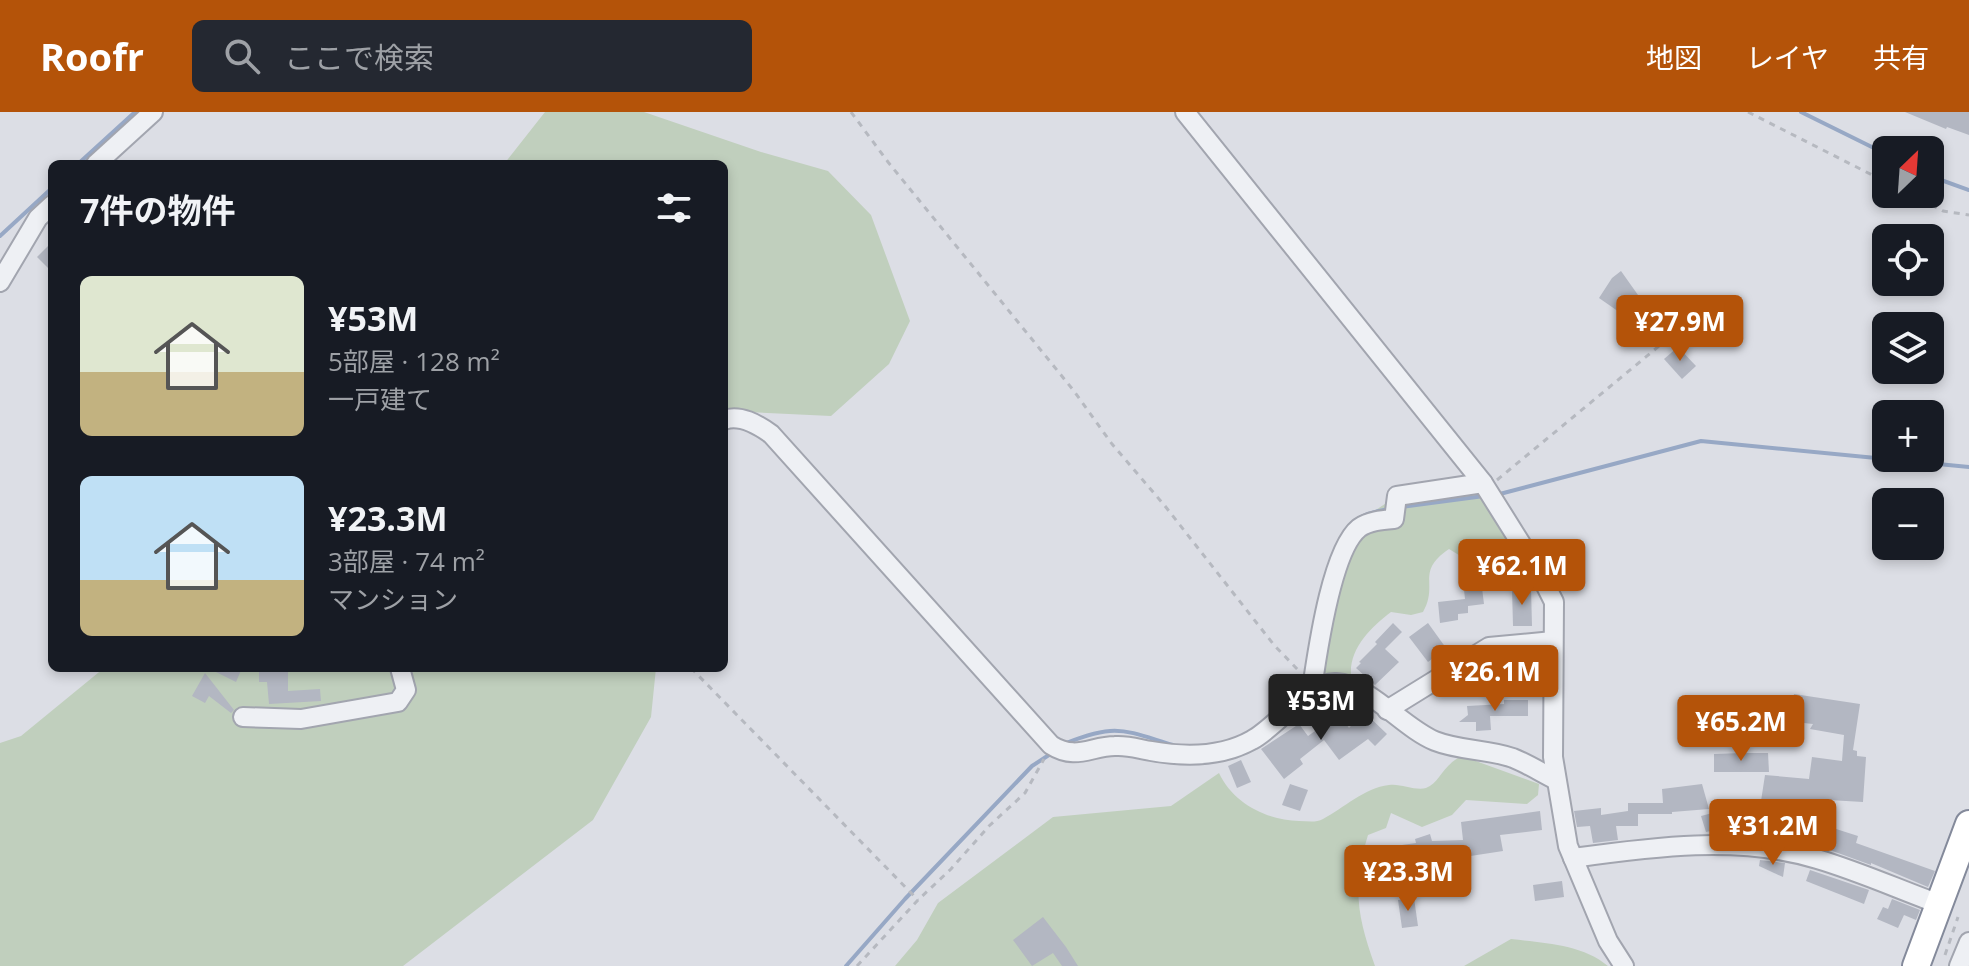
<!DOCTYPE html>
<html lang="ja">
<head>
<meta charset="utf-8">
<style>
	:root { --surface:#171b24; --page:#242831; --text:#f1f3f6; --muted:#9ea1a6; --accent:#b45309 }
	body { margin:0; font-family:"Open Sans","Noto Sans JP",sans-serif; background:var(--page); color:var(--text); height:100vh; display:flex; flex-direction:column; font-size:30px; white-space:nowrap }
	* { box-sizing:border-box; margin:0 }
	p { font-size:26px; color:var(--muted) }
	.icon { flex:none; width:44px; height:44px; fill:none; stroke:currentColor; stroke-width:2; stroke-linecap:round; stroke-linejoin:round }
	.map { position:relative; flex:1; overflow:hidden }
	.panel { position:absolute; left:48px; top:48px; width:680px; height:512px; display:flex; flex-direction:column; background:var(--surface); border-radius:12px; box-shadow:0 4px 12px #0003 }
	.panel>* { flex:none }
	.needle { width:52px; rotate:25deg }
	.fabs { position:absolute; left:1872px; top:24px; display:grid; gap:16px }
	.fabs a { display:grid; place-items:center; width:72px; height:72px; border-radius:12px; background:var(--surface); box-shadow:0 4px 12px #0003; font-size:40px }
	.price { position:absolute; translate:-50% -68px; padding:0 18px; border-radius:8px; background:var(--accent); color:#fff; font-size:26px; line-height:52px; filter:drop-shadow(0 2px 4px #0008) }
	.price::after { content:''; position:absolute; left:50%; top:48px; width:24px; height:18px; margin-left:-12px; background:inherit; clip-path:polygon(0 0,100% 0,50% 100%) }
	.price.selected { background:#222; color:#fff }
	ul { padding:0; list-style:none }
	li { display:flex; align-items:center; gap:24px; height:200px; padding:0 32px }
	li span { display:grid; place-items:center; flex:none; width:224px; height:160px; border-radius:12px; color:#555 }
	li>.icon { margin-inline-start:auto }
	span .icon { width:96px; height:96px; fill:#fffc; stroke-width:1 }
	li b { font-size:34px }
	h2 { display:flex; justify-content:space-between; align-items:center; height:96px; padding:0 32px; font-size:34px }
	header { display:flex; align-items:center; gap:48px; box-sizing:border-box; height:112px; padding:0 40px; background:var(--accent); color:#fff }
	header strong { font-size:38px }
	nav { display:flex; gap:44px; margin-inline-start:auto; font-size:28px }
	.search { width:560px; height:72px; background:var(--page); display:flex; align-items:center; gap:20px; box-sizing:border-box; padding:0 28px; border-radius:12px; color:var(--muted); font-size:30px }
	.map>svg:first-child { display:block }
	.green { fill:#c0cfbd }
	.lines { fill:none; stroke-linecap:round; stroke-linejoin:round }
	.stream { stroke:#97a8c5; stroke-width:4 }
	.building { fill:#b3b7c2 }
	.minor-casing { stroke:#a2a5af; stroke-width:22 }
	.highway-casing { stroke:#848a9b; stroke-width:30 }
	.path { stroke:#b6b9c0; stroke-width:3; stroke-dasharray:6 6; stroke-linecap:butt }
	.minor { stroke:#eef0f4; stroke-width:18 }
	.highway { stroke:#fff; stroke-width:26 }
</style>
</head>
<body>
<header>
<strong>Roofr</strong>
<div class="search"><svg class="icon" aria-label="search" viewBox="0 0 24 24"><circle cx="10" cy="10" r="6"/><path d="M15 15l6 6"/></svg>ここで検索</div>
<nav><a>地図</a><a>レイヤ</a><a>共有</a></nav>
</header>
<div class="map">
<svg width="1969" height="854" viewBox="0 0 1969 854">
	<rect width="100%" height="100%" fill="#dcdee5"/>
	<g class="green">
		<path d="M545,0H644L761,40L828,59L871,103L910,209L889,252L831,304L748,300L724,317V52H504Z"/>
		<path d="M1476,378L1514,431L1533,466L1502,471L1486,450L1472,451L1449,437C1415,460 1439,472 1423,500L1411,503L1391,500C1371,515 1349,537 1351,563L1321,567L1344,445L1362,407L1391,388Z"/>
		<path d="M104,556H656L651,605L593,708L403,854H0V631L21,624Z"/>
		<path d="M1462,644L1539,672L1538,683L1527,692L1466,688L1452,703L1422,715L1391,701L1386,716L1368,723C1352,775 1357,804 1375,854H895L917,828L938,791L1053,705L1171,694L1219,661C1233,691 1266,708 1299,709C1307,709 1316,711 1323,707C1344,696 1364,676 1389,673C1400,671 1415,679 1426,676C1440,671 1442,653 1462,644Z"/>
		<path d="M1511,827C1544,831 1582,832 1608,854H1464Z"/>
	</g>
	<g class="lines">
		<g class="stream">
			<path d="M1801,0L1886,42"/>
			<path d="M78,52L135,0"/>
			<path d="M1930,64L1969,78"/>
			<path d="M0,124L52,76"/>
			<path d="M1496,383L1701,329L1969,355"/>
			<path d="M1401,395L1484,384"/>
			<path d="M1345,419C1355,404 1371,400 1389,397"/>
			<path d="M1300,580L1307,562"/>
			<path d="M1066,631C1117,611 1123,618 1173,633"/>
			<path d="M846,854L905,787L1032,654L1052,641"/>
		</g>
	</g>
	<g class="building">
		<path d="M1905,0H1969V23L1947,15L1946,17Z"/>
		<path d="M52,130V160L37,145Z"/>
		<path d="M1621,159L1638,183L1633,190L1654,205L1645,218L1599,186L1612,166Z"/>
		<path d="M1678,235L1696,254L1682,267L1664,247Z"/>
		<path d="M1482,476L1484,492L1468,494V501L1458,502V508L1440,511L1438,490L1465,487L1464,478Z"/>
		<path d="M1531,476L1532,514H1513L1512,477Z"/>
		<path d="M1393,511L1402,520L1385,537L1399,550L1375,573L1356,556L1361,551L1359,550L1377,532L1375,530Z"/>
		<path d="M1428,511L1446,536L1428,550L1409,525Z"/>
		<path d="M208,556H242L236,570Z"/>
		<path d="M259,556H288V579L320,577L321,589L269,592L267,570H259Z"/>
		<path d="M205,561L234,598L231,601L209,584L205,591L192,584Z"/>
		<path d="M1794,582L1860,592L1853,638L1857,639V644L1866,645L1863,690L1829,688L1824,719L1811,717L1813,701L1761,689L1765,663L1809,667L1812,645L1842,649L1844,623L1810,617L1813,612L1785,609L1787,586L1793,587Z"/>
		<path d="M1504,588H1528V604H1490L1491,618L1476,619V610H1459L1468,603L1467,594L1504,592Z"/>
		<path d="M1364,600L1387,622L1375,634L1368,627L1339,648L1324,628L1300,647L1303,652L1284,667L1261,637L1299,612L1308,624L1339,602L1349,616Z"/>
		<path d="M1742,641H1768L1769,660H1714V642Z"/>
		<path d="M1241,648L1251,670L1237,676L1228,654Z"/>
		<path d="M1290,672L1308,678L1300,699L1282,693Z"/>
		<path d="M1702,672L1709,697L1672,700V702H1638V714H1616L1618,728L1593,731L1590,714L1577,715L1574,699L1601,696V703L1628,699V691H1663L1662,677Z"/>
		<path d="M1739,694L1746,719L1727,721L1725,716L1706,720L1701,704Z"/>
		<path d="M1540,699L1542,718L1500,723L1503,739L1438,749L1437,739L1405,749L1406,757L1370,762L1367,738L1416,731L1415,727L1430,722L1432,729L1463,728L1461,710Z"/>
		<path d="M1833,716L1858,724L1856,731L1935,759L1928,775L1871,751V753L1827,737Z"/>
		<path d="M1760,748L1785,751L1783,765L1759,754Z"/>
		<path d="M1810,758L1869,778L1864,792L1806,769Z"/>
		<path d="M1562,769L1564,785L1535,789L1533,773Z"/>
		<rect x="1427" y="772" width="17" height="12"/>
		<path d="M1414,786L1418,814L1402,816L1398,788Z"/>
		<path d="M1892,787L1920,798L1916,808L1904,803L1898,816L1877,807L1883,795L1888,797Z"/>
		<path d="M1043,805L1066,835L1078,854H1062L1053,841L1032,854L1013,828Z"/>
	</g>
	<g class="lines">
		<g class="minor-casing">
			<g id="minor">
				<path d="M1185,0L1483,371L1540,462L1554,490L1553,645L1568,734L1608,829L1624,854"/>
				<path d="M96,52L153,0"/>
				<path d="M0,170L38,106L52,93"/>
				<path d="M724,308C740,302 757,312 771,322L1051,633C1076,649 1091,634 1115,634C1128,633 1139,637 1151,639C1185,645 1222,645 1252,628C1277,615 1310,569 1336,571C1370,573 1403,616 1435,629C1460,639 1488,637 1513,646C1528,652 1542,661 1556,668"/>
				<path d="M1318,574L1314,563C1319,530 1333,437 1359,416C1369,409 1382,408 1394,407L1397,384L1483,371"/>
				<path d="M1387,598L1489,535L1553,529"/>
				<path d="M243,605L301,607L398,590L406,578L400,556"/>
				<path d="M1573,746C1652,735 1739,723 1817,747C1858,759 1898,777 1939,792"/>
				<path d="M1959,854L1969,830"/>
			</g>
		</g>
		<g class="highway-casing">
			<path id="highway" d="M1916,854L1969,712"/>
		</g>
		<g class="path">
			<path d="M851,0L888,50L1074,279L1112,332L1165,394L1274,533L1299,559"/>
			<path d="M1748,0L1886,70"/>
			<path d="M1910,82L1943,99L1969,103"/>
			<path d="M1497,368L1676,220"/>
			<path d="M691,556L918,788"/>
			<path d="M1945,843L1958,805"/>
			<path d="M857,854L918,788L951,757L989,714L1025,681L1044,647"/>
		</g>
		<use href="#minor" class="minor"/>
		<use href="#highway" class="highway"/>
	</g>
</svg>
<div class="fabs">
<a><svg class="needle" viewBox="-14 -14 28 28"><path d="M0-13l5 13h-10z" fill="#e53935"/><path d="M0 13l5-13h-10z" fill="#9ea1a6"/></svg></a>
<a><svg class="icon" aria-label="locate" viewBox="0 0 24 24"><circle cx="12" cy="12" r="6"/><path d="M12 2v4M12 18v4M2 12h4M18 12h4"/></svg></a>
<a><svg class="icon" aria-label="layers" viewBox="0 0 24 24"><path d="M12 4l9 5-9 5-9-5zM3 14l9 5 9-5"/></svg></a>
<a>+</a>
<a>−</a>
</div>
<b class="price" style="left:1680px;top:251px">¥27.9M</b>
<b class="price" style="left:1522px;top:495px">¥62.1M</b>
<b class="price" style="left:1495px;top:601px">¥26.1M</b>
<b class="price selected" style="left:1321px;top:630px">¥53M</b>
<b class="price" style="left:1741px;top:651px">¥65.2M</b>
<b class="price" style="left:1773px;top:755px">¥31.2M</b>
<b class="price" style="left:1408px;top:801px">¥23.3M</b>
<section class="panel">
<h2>7件の物件<svg class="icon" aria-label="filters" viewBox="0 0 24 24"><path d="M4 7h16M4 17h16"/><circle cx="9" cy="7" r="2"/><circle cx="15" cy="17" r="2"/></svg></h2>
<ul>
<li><span style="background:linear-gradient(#dfe7d0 60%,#c2b280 0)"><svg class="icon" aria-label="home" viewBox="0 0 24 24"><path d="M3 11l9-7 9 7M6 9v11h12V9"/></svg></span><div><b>¥53M</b><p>5部屋 · 128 m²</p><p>一戸建て</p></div></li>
<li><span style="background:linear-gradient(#bfe0f5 65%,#c2b280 0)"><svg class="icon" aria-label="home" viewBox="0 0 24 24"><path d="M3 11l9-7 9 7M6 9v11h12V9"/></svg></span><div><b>¥23.3M</b><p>3部屋 · 74 m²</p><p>マンション</p></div></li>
</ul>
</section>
</div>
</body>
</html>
